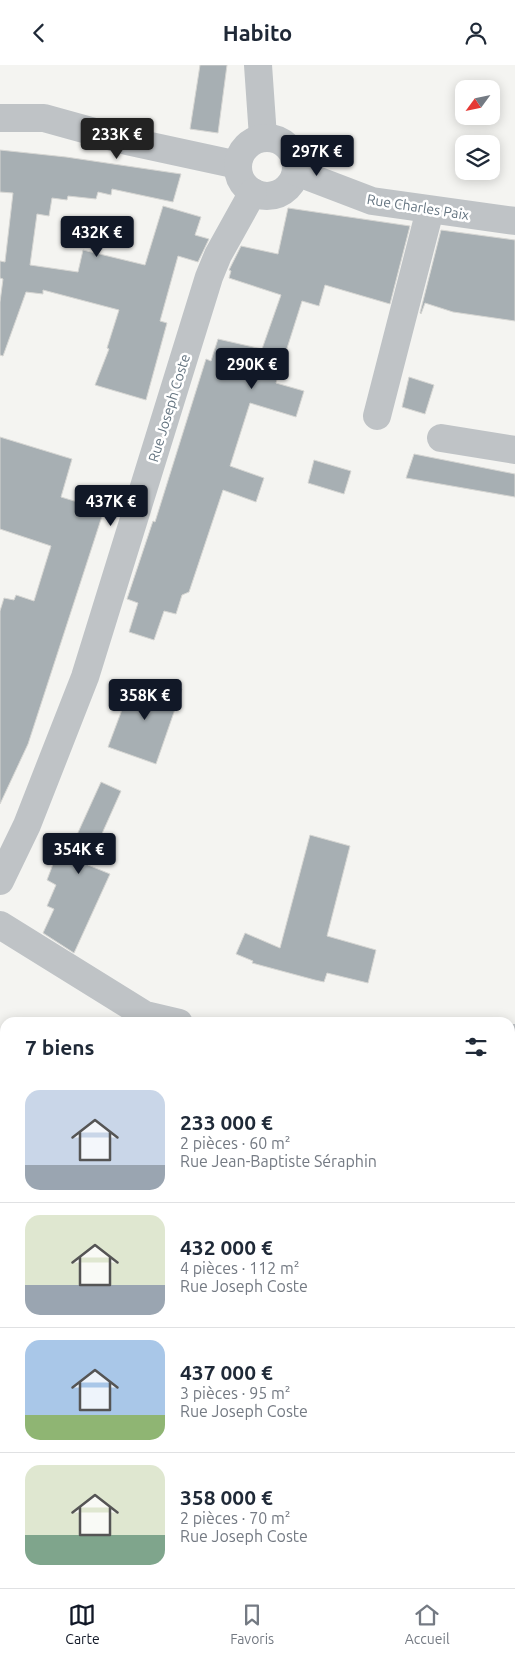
<!DOCTYPE html>
<html lang="fr">
<head>
<meta charset="utf-8">
<style>
	:root { --surface:#fff; --page:#f6f6f7; --text:#1f2937; --muted:#747a83; --line:#e0e1e3; --accent:#111827 }
	body { margin:0; font-family:Ubuntu,sans-serif; background:var(--page); color:var(--text); height:100vh; display:flex; flex-direction:column; font-size:19px; white-space:nowrap }
	* { box-sizing:border-box; margin:0 }
	p { font-size:16px; color:var(--muted) }
	.icon { flex:none; width:28px; height:28px; fill:none; stroke:currentColor; stroke-width:2; stroke-linecap:round; stroke-linejoin:round }
	.map { position:relative; flex:1; overflow:hidden }
	.details { position:absolute; left:0px; top:952px; width:515px; height:571px; display:flex; flex-direction:column; background:var(--surface); border-radius:15px 15px 0 0; box-shadow:0 2px 12px #0003 }
	.details>* { flex:none }
	.needle { width:32px; rotate:237deg }
	.fabs { position:absolute; left:455px; top:15px; display:grid; gap:10px }
	.fabs a { display:grid; place-items:center; width:45px; height:45px; border-radius:10px; background:var(--surface); box-shadow:0 2px 12px #0003; font-size:25px }
	.price { position:absolute; translate:-50% -42px; padding:0 11px; border-radius:5px; background:var(--accent); color:#fff; font-size:16px; line-height:32px; filter:drop-shadow(0 1px 2px #0008) }
	.price::after { content:''; position:absolute; left:50%; top:30px; width:15px; height:11px; margin-left:-8px; background:inherit; clip-path:polygon(0 0,100% 0,50% 100%) }
	.price.active { background:#222; color:#fff }
	ul { padding:0; list-style:none }
	li { display:flex; align-items:center; gap:15px; height:125px; padding:0 25px }
	li+li { border-top:1px solid var(--line) }
	li span { display:grid; place-items:center; flex:none; width:140px; height:100px; border-radius:15px; color:#555 }
	li>.icon { margin-inline-start:auto }
	span .icon { width:60px; height:60px; fill:#fffc; stroke-width:1 }
	li b { font-size:21px }
	h2 { display:flex; justify-content:space-between; align-items:center; height:60px; padding:0 25px; font-size:21px }
	header { display:flex; justify-content:space-between; align-items:center; height:65px; padding:0 25px; background:var(--surface); font-size:22px; font-weight:700 }
	.tabs { display:flex; justify-content:space-around; align-items:center; height:70px; border-top:1px solid var(--line); background:var(--surface); font-size:14px; color:var(--muted) }
	.tabs a { display:grid; justify-items:center; gap:2px }
	.tabs .active { color:var(--accent) }
	.map>svg:first-child { display:block }
	.building { fill:#a7afb3; stroke:#d6d6d3 }
	.lines { fill:none; stroke-linecap:round; stroke-linejoin:round }
	.minor { stroke:#bfc3c6; stroke-width:28 }
	.rail-casing { stroke:#a0a6ab; stroke-width:5.5 }
	.rail { stroke:#fff; stroke-width:4; stroke-dasharray:11; stroke-linecap:butt }
	.labels { text-anchor:middle; stroke-width:5; stroke-linejoin:round; paint-order:stroke }
	.street-label { font-size:14px; fill:#647480; stroke:#fff }
</style>
</head>
<body>
<header><svg class="icon" aria-label="back" viewBox="0 0 24 24"><path d="M15 5l-7 7 7 7"/></svg>Habito<svg class="icon" aria-label="person" viewBox="0 0 24 24"><circle cx="12" cy="8" r="4"/><path d="M4 21q1-7 8-7t8 7"/></svg></header>
<div class="map">
<svg width="515" height="1523" viewBox="0 0 515 1523">
	<rect width="100%" height="100%" fill="#f4f4f1"/>
	<g class="building">
		<path d="M200,0H227L218,68L190,64Z"/>
		<path d="M0,85L66,92L181,109L173,137L112,124L111,130L98,127L96,134L68,131L67,135L52,133L49,151L37,149L30,200L78,207L83,185L145,200L163,141L201,152L195,170L209,174L198,197L178,191L160,256L167,258L146,335L95,320L109,284L107,283L119,245L43,225V229L26,227L3,291L0,290V237L3,214L0,213V196L5,197L13,128L0,127Z"/>
		<path d="M288,143L410,161L390,239L325,220L319,241L302,236L276,318L304,326L296,352L250,338L230,401L264,413L256,437L223,425L189,527L182,530L176,549L164,546L154,575L129,567L138,538L127,534L153,456L155,457L206,294L211,296L218,274L262,284L281,230L229,213L231,206L229,205L241,181L278,189Z"/>
		<path d="M441,165L515,175V256L453,247L425,238L421,249L420,248Z"/>
		<path d="M409,312L434,320L425,349L402,342Z"/>
		<path d="M0,372L72,394L61,432L104,445L28,679L0,739V546L4,533L14,535L16,530L34,536L51,481L0,464Z"/>
		<path d="M414,389L515,409V432L406,413Z"/>
		<path d="M314,395L351,406L344,429L308,418Z"/>
		<path d="M156,615L182,624L156,699L108,682L132,618L153,625Z"/>
		<path d="M101,717L121,726L88,800L110,809L74,888L43,868L54,844L47,841L56,820L47,815L61,778L71,783Z"/>
		<path d="M310,770L350,781L327,871L376,885L368,918L327,908L324,917L315,915L252,898L253,896L236,889L245,868L280,883Z"/>
	</g>
	<g class="lines">
		<g class="minor">
			<path d="M258,0L263,72"/>
			<path d="M0,53H44L127,76L238,100"/>
			<circle cx="267" cy="102" r="29"/>
			<path d="M296,107L372,136L515,156"/>
			<path d="M377,351L430,145"/>
			<path d="M441,373L515,385"/>
			<path d="M0,816L27,760L85,612L209,212L218,190L253,127"/>
			<path d="M0,860L145,950L179,958"/>
			<path d="M510,973H515"/>
			<path d="M510,1176L515,1180"/>
			<path d="M0,1291L5,1295"/>
			<path d="M221,1519L225,1523"/>
		</g>
		<g class="rail-casing">
			<g id="rail">
				<path d="M0,1075L5,1079"/>
				<path d="M0,1096L5,1100"/>
				<path d="M510,1462L515,1466"/>
				<path d="M510,1483L515,1487"/>
			</g>
		</g>
		<use href="#rail" class="rail"/>
	</g>
	<g class="labels">
		<g class="street-label">
			<text transform="translate(418 142) rotate(9)" y="5">Rue Charles Paix</text>
			<text transform="translate(169 343) rotate(-73)" y="5">Rue Joseph Coste</text>
		</g>
	</g>
</svg>
<div class="fabs">
<a><svg class="needle" viewBox="-14 -14 28 28"><path d="M0-13l5 13h-10z" fill="#e53935"/><path d="M0 13l5-13h-10z" fill="#747a83"/></svg></a>
<a><svg class="icon" aria-label="layers" viewBox="0 0 24 24"><path d="M12 4l9 5-9 5-9-5zM3 14l9 5 9-5"/></svg></a>
</div>
<b class="price active" style="left:117px;top:95px">233K €</b>
<b class="price" style="left:317px;top:112px">297K €</b>
<b class="price" style="left:97px;top:193px">432K €</b>
<b class="price" style="left:252px;top:325px">290K €</b>
<b class="price" style="left:111px;top:462px">437K €</b>
<b class="price" style="left:145px;top:656px">358K €</b>
<b class="price" style="left:79px;top:810px">354K €</b>
<section class="details">
<h2>7 biens<svg class="icon" aria-label="filters" viewBox="0 0 24 24"><path d="M4 7h16M4 17h16"/><circle cx="9" cy="7" r="2"/><circle cx="15" cy="17" r="2"/></svg></h2>
<ul>
<li><span style="background:linear-gradient(#c9d6e8 75%,#9aa5b1 0)"><svg class="icon" aria-label="home" viewBox="0 0 24 24"><path d="M3 11l9-7 9 7M6 9v11h12V9"/></svg></span><div><b>233 000 €</b><p>2 pièces · 60 m²</p><p>Rue Jean-Baptiste Séraphin</p></div></li>
<li><span style="background:linear-gradient(#dfe7d0 70%,#9aa5b1 0)"><svg class="icon" aria-label="home" viewBox="0 0 24 24"><path d="M3 11l9-7 9 7M6 9v11h12V9"/></svg></span><div><b>432 000 €</b><p>4 pièces · 112 m²</p><p>Rue Joseph Coste</p></div></li>
<li><span style="background:linear-gradient(#a9c7e8 75%,#8fb573 0)"><svg class="icon" aria-label="home" viewBox="0 0 24 24"><path d="M3 11l9-7 9 7M6 9v11h12V9"/></svg></span><div><b>437 000 €</b><p>3 pièces · 95 m²</p><p>Rue Joseph Coste</p></div></li>
<li><span style="background:linear-gradient(#dfe7d0 70%,#7fa58c 0)"><svg class="icon" aria-label="home" viewBox="0 0 24 24"><path d="M3 11l9-7 9 7M6 9v11h12V9"/></svg></span><div><b>358 000 €</b><p>2 pièces · 70 m²</p><p>Rue Joseph Coste</p></div></li>
</ul>
</section>
</div>
<nav class="tabs">
<a class="active"><svg class="icon" aria-label="map" viewBox="0 0 24 24"><path d="M3 6l6-2 6 2 6-2v14l-6 2-6-2-6 2zM9 4v14M15 6v14"/></svg>Carte</a>
<a><svg class="icon" aria-label="saved" viewBox="0 0 24 24"><path d="M7 4h10v16l-5-4-5 4z"/></svg>Favoris</a>
<a><svg class="icon" aria-label="home" viewBox="0 0 24 24"><path d="M3 11l9-7 9 7M6 9v11h12V9"/></svg>Accueil</a>
</nav>
</body>
</html>
